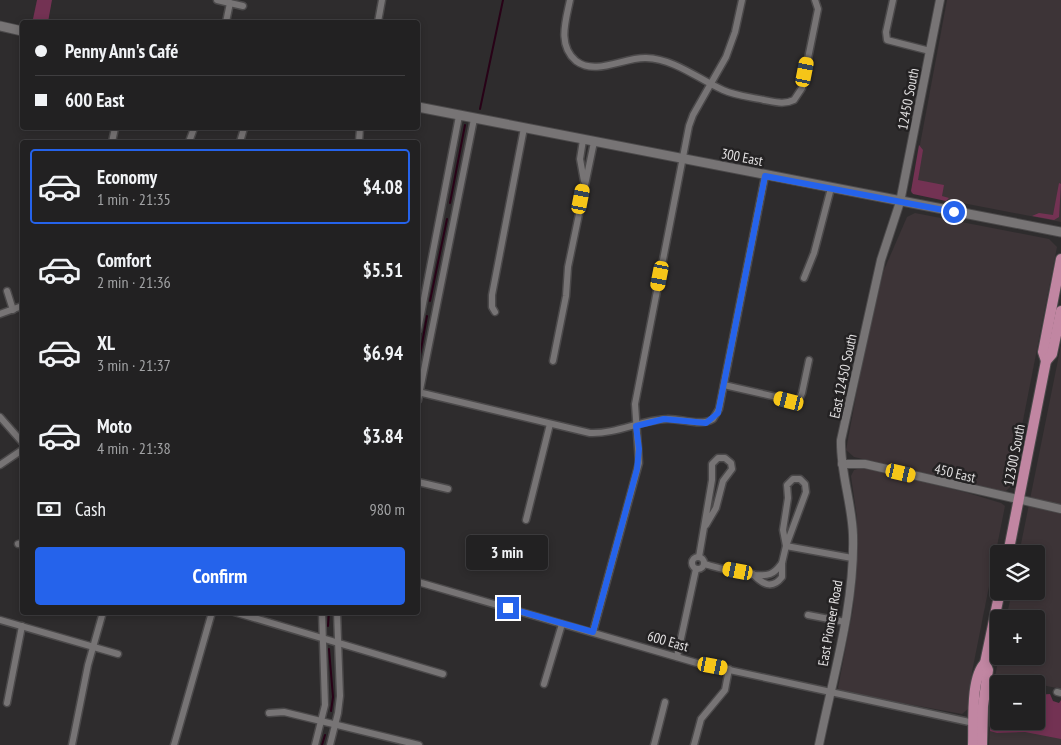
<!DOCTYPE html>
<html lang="en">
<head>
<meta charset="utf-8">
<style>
  body { margin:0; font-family:"PT Sans Narrow",sans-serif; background:#2a292a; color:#f1f3f6; height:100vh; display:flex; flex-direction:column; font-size:19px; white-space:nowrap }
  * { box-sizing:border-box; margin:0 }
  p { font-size:16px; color:#a2a3a5 }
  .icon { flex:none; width:28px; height:28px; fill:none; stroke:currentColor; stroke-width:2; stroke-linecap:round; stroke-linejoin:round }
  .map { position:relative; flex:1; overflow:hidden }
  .details { position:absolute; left:20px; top:140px; width:400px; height:475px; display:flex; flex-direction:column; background:#222122; border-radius:5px; box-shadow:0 2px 8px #0003,0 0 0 1px #3f3e40 }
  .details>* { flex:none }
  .top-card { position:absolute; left:20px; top:20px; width:400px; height:110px; border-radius:5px; box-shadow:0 2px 8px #0003,0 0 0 1px #3f3e40; display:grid; align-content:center; height:110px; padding:0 15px; background:#222122 }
  .controls { position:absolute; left:990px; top:545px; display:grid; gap:10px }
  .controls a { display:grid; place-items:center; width:55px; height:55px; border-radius:5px; background:#222122; box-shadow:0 2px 8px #0003,0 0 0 1px #3f3e40; font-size:25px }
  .end { position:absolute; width:22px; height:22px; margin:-11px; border:6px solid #2563eb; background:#fff; box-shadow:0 0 0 2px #fff }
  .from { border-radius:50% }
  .bubble { position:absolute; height:35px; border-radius:5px; background:#222122; box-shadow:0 2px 8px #0003,0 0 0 1px #3f3e40; font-size:16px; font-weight:700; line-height:35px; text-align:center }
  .car { position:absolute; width:15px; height:30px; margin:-15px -8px; border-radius:6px; box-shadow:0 0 4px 1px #0007; background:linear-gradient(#f5c518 24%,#345 0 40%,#f5c518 0 76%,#345 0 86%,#f5c518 0) }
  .top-card b { display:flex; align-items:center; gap:18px; height:48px; font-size:19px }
  .top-card b+b { border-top:1px solid #3f3e40 }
  .top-card i { width:12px; height:12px; background:#f1f3f6 }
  ul { padding:9px 0 0; list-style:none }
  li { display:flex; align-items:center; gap:15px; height:75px; margin:0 10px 8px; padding:0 5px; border:2px solid transparent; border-radius:5px }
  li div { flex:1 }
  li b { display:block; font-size:19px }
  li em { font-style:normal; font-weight:700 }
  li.active { border-color:#2563eb }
  li>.icon { width:45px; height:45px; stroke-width:1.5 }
  .pay { display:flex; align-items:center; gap:12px; height:55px; padding:0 15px; font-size:19px }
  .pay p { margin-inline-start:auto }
  .button { display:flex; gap:10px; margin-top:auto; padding:10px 15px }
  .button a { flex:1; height:58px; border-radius:5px; background:#2563eb; color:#fff; font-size:20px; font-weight:700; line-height:58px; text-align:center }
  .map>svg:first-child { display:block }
</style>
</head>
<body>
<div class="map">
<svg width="1061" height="745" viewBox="0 0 1061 745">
  <rect width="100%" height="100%" fill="#2e2c2d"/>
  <g fill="#3d3437">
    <path d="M947,0H1061V222L911,193Z"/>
    <path d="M915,213L1049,239L1057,247L1010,487L1005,492L854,457L846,450L866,342L884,270L907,217Z"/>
    <path d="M1061,345V689L1042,685L1036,710V684H999V721H1034L1061,737V745H989L991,700L999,655L1036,656V619H1006L1012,591H1036V554H1019Z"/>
    <path d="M864,467L968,493L1001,503L1005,506L972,672L968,709L962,714L842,692L838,688L853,609L857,569V518L851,476L854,470Z"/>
  </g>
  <g fill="#733253">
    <path d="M37,0H52L48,22L34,21L33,19Z"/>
    <path d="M919,145L923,150L918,180L944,185L942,196L949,198L946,201L913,194L911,191Z"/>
    <path d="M1059,183L1061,184L1059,217L1054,220L1032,216L1039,213L1053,215Z"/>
    <path d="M1050,694L1053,701L1059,703L1061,700V739L1025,732L997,733L990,731L991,710H996L995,715L999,729L1019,721L1021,724H1030L1031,721H1036V695Z"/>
  </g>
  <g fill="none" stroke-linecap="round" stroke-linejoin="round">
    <g stroke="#280217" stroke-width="2">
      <path d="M480,109L503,0"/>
      <path d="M450,203L465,125"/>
      <path d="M430,301L447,219"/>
      <path d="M418,366L427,316"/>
      <path d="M328,626L329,612"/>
      <path d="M329,649L333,697L331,711"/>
      <path d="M322,745L325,735"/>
    </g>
    <g stroke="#4b494a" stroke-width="9">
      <g id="minor">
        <path d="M217,0L243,6"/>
        <path d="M570,0C566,20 557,45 576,61C596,76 624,57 646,58C675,59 698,79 723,90C736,96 751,97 764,100C775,102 784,105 794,100L802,88L818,9L815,0"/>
        <path d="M893,0L886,32L887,40L930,51"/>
        <path d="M226,22L230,3"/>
        <path d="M378,22L382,0"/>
        <path d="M583,140L580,159L584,181"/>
        <path d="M112,142L115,128"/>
        <path d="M189,142L194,128"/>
        <path d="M240,142L244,128"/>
        <path d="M359,142L360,128"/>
        <path d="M804,278L814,253L831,188"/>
        <path d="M7,291L13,310"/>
        <path d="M495,312L492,307V295L524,128"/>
        <path d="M0,314L22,306"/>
        <path d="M418,330L459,116"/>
        <path d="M553,361L566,296L568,267L594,142"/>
        <path d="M724,385L798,402L802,393L809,360"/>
        <path d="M418,392L590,433C617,434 640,420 667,419C681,418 700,427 713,419L719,409L765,176"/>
        <path d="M418,400L474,119"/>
        <path d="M0,417L22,442"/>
        <path d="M0,465L22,450"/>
        <path d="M418,482L448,489"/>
        <path d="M526,520L550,424"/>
        <path d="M18,544L22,543"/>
        <path d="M786,546L852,558"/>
        <circle cx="698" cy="563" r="6"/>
        <path d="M699,557L712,480V464L718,458H725L731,463L732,469L723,481L716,508L706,525"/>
        <path d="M704,564C720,568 756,579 770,574C776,572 779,567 782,563"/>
        <path d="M753,574C762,584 772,590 782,577V563L786,546L806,492L805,484L800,479H793L787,485L788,498L783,530L786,546"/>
        <path d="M418,582L697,663L974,723"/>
        <path d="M234,612L443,674"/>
        <path d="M808,615L845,622"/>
        <path d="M0,620L118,654"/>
        <path d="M593,632L639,463L635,404L689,126L693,115L726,57L735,32L742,0"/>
        <path d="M677,657L696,569"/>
        <path d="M544,684L562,624"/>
        <path d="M1057,692L1061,693"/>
        <path d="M7,703L22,626"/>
        <path d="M269,713L284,712L419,745"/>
        <path d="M72,745L88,665L103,612"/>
        <path d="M174,745L212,612"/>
        <path d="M315,745L325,705L322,612"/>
        <path d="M330,745L338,713L340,696L337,612"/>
        <path d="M654,745L665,702"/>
        <path d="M694,745L701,719L725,690L729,669"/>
      </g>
    </g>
    <g stroke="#4b494a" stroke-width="10">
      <g id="tertiary">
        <path d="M842,464H865L1061,509"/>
        <path d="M819,745C833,676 855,605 853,535C852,503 840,472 841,440L881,260L900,202L940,0"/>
      </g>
    </g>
    <g stroke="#4b494a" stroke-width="11">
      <g id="secondary">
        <path d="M0,26L22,31"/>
        <path d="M418,107L1061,232"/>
      </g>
    </g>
    <g stroke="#4b494a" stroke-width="12">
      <g id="primary">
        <path d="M1046,361L1043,352L1061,259"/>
        <path d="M1008,554L1046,361L1052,354L1061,311"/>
        <path d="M973,745C974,724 970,678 985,663"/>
        <path d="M982,745L983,706L988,670L985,663L1000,591"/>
      </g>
    </g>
    <use href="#minor" stroke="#777475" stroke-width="6"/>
    <use href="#tertiary" stroke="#777475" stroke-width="8"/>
    <use href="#secondary" stroke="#777475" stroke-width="9"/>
    <use href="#primary" stroke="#c186a2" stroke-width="10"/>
  </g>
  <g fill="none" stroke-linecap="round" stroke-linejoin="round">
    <path stroke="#2563eb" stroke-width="6" d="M508,608L593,632L637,469L639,449L636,426L664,419L706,423L718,413L765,176L954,212"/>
  </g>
  <g text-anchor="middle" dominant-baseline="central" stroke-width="5" stroke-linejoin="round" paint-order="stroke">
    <g font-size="14" fill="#e2e0e1" stroke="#242223">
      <text transform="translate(908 99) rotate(-79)">12450 South</text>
      <text transform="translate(742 157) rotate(11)">300 East</text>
      <text transform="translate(843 376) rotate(-78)">East 12450 South</text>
      <text transform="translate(1014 455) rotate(-79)">12300 South</text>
      <text transform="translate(955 473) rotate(13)">450 East</text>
      <text transform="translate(830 623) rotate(-80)">East Pioneer Road</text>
      <text transform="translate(668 641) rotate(16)">600 East</text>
    </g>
  </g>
</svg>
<div class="controls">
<a><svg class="icon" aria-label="layers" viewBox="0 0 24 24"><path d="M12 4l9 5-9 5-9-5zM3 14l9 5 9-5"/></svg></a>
<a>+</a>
<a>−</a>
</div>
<i class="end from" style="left:954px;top:212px"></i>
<i class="end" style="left:508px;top:608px"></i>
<div class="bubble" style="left:466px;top:535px;width:82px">3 min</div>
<i class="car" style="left:805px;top:72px;rotate:11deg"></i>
<i class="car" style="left:581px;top:199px;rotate:11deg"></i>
<i class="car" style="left:660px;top:276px;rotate:191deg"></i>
<i class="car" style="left:789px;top:401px;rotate:284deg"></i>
<i class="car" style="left:901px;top:473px;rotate:103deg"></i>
<i class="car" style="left:738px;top:571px;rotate:281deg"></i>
<i class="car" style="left:713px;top:666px;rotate:101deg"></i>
<div class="top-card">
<b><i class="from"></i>Penny Ann's Café</b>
<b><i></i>600 East</b>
</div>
<section class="details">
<ul>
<li class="active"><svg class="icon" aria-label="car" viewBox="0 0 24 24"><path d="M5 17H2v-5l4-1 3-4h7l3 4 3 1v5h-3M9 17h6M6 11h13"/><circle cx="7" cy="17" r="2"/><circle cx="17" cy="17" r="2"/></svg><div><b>Economy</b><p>1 min · 21:35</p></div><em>$4.08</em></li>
<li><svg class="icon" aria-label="car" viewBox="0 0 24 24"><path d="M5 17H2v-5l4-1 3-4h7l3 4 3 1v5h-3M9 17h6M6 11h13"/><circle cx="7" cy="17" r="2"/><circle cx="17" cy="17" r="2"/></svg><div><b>Comfort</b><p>2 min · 21:36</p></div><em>$5.51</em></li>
<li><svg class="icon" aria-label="car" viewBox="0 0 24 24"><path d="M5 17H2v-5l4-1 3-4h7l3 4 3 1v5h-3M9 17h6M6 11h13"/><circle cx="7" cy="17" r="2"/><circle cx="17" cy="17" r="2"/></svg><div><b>XL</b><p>3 min · 21:37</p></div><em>$6.94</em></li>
<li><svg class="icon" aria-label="car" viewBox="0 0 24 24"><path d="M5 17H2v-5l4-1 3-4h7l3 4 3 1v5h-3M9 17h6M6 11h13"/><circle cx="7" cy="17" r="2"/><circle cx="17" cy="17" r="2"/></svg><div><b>Moto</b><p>4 min · 21:38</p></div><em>$3.84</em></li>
</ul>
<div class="pay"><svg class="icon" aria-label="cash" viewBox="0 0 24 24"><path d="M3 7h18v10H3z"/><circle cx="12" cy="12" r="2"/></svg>Cash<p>980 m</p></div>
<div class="button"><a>Confirm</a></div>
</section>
</div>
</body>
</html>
